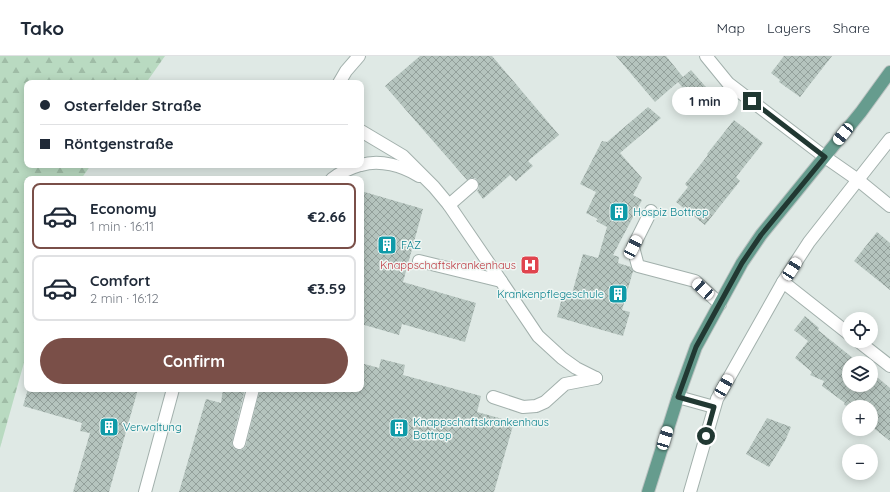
<!DOCTYPE html>
<html lang="en">
<head>
<meta charset="utf-8">
<style>
  body { margin:0; font-family:Quicksand,sans-serif; background:#f2f2f3; color:#1f2937; height:100vh; display:flex; flex-direction:column; font-size:15px; white-space:nowrap }
  * { box-sizing:border-box; margin:0 }
  p { font-size:13px; color:#747a83 }
  .icon { flex:none; width:22px; height:22px; fill:none; stroke:currentColor; stroke-width:2; stroke-linecap:round; stroke-linejoin:round }
  .map { position:relative; flex:1; overflow:hidden }
  .panel { position:absolute; left:24px; top:120px; width:340px; height:216px; display:flex; flex-direction:column; background:#fff; border-radius:8px; box-shadow:0 2px 10px #0003 }
  .panel>* { flex:none }
  .guide { position:absolute; left:24px; top:24px; width:340px; height:88px; border-radius:8px; box-shadow:0 2px 10px #0003; display:grid; align-content:center; height:88px; padding:0 16px; background:#fff }
  .tools { position:absolute; left:842px; top:256px; display:grid; gap:8px }
  .tools a { display:grid; place-items:center; width:36px; height:36px; border-radius:50%; background:#fff; box-shadow:0 2px 10px #0003; font-size:20px }
  .end { position:absolute; width:18px; height:18px; margin:-9px; border:5px solid #213832; background:#fff; box-shadow:0 0 0 2px #fff }
  .from { border-radius:50% }
  .bubble { position:absolute; height:28px; border-radius:14px; background:#fff; box-shadow:0 2px 10px #0003; font-size:13px; font-weight:700; line-height:28px; text-align:center }
  .car { position:absolute; width:12px; height:24px; margin:-12px -6px; border-radius:5px; box-shadow:0 0 3px 1px #0007; background:linear-gradient(#fff 24%,#345 0 40%,#fff 0 76%,#345 0 86%,#fff 0) }
  .guide b { display:flex; align-items:center; gap:14px; height:38px; font-size:15px }
  .guide b+b { border-top:1px solid #e0e1e3 }
  .guide i { width:10px; height:10px; background:#1f2937 }
  ul { padding:7px 0 0; list-style:none }
  li { display:flex; align-items:center; gap:12px; height:66px; margin:0 8px 6px; padding:0 8px; border:2px solid #e0e1e3; border-radius:8px }
  li div { flex:1 }
  li b { display:block; font-size:15px }
  li em { font-style:normal; font-weight:700 }
  li.current { border-color:#7a4f48 }
  li>.icon { width:36px; height:36px; stroke-width:1.5 }
  .cta { display:flex; gap:8px; margin-top:auto; padding:8px 16px }
  .cta a { flex:1; height:46px; border-radius:24px; background:#7a4f48; color:#fff; font-size:16px; font-weight:700; line-height:46px; text-align:center }
  header { display:flex; align-items:center; gap:24px; box-sizing:border-box; height:56px; padding:0 20px; background:#fff; border-bottom:1px solid #e0e1e3 }
  header strong { font-size:19px }
  nav { display:flex; gap:22px; margin-inline-start:auto; font-size:14px }
  .map>svg:first-child { display:block }
</style>
</head>
<body>
<header>
<strong>Tako</strong>
<nav><a>Map</a><a>Layers</a><a>Share</a></nav>
</header>
<div class="map">
<svg width="890" height="436" viewBox="0 0 890 436">
  <defs>
    <pattern id="forest-firs" width="22" height="20" patternUnits="userSpaceOnUse"><rect width="22" height="20" fill="#b9dac1"/><path d="M5 1l3.5 6h-7zM16 11l3.5 6h-7z" fill="#9fbca6"/></pattern>
    <pattern id="building-cross-hatch" width="8" height="8" patternUnits="userSpaceOnUse"><rect width="8" height="8" fill="#b5c4be"/><path d="M0 0l8 8M0 8l8-8" fill="none" stroke="#93a09b"/></pattern>
  </defs>
  <rect width="100%" height="100%" fill="#dfe9e5"/>
  <path fill="url(#forest-firs)" d="M0,0H165L146,27H27V109H91L81,123H27V296L0,392Z"/>
  <g fill="url(#building-cross-hatch)">
    <path d="M420,0H492L559,79L528,105L533,110L516,125L510,119L483,143L477,135L479,132V128L477,124L475,122H471L467,124L385,30Z"/>
    <path d="M616,0H666L683,21L691,14L718,45L704,57L678,26L655,46Z"/>
    <path d="M784,0H832L800,41L779,26L780,24L771,17Z"/>
    <path d="M648,51L661,62L620,97L642,122L633,139L642,144L613,199L619,201L618,207L631,211L633,215L622,254L630,256L623,280L557,261L563,238L571,241L583,198L598,202L607,171L596,165L598,163L586,157L596,136L580,128L602,85L607,86Z"/>
    <path d="M734,64L763,87L736,121L740,125L705,169L676,146L688,131L685,128L708,99L707,98Z"/>
    <path d="M361,135L423,153L403,226L476,247L465,286L402,268L399,279L361,268Z"/>
    <path d="M877,176L890,187V234L854,205Z"/>
    <path d="M805,260L819,272L818,274L859,307H849V329H871V316L890,332V385L871,370V351H849V352L844,348L845,347L822,330L824,325L810,319L812,316L795,302L808,285L794,274Z"/>
    <path d="M381,303L405,309L403,319L481,340L477,356L514,366L494,436H179L206,343L221,347L223,333H245L232,386V389L234,392L237,394H241L244,392L246,389L260,333H361V307L379,312Z"/>
    <path d="M28,333H138L109,436H73L90,377L80,375L82,367L23,350Z"/>
    <path d="M767,362L791,371L785,385L769,411L746,398Z"/>
  </g>
  <g fill="none" stroke-linecap="round" stroke-linejoin="round">
    <g stroke="#a2b0ac" stroke-width="14">
      <g id="minor">
        <path d="M706,0L728,27L825,101L858,124L890,150"/>
        <path d="M339,27L346,15L359,0"/>
        <path d="M361,75L403,100L434,131L449,149L501,225"/>
        <path d="M361,109C380,103 403,110 419,120"/>
        <path d="M332,123C341,116 350,112 360,109"/>
        <path d="M449,149L472,129"/>
        <path d="M651,155L633,191L638,210L695,225L720,248"/>
        <path d="M419,205L501,225L538,280L562,302L576,312L596,322"/>
        <path d="M783,226L849,278"/>
        <path d="M858,285L890,310"/>
        <path d="M493,341L523,351L536,350L545,346L565,328L596,322"/>
        <path d="M678,341L714,351"/>
        <path d="M239,387L253,333"/>
        <path d="M145,436L173,333"/>
        <path d="M690,436L717,343L783,226L809,186L890,83"/>
      </g>
    </g>
    <g stroke="#bcc3c2" stroke-width="14">
      <path id="major" d="M648,436L678,341L696,291L742,207L761,179L861,56L890,16"/>
    </g>
    <use href="#minor" stroke="#fff" stroke-width="12"/>
    <use href="#major" stroke="#669c8e" stroke-width="12"/>
  </g>
  <g fill="none" stroke-linecap="round" stroke-linejoin="round">
    <path stroke="#213832" stroke-width="5" d="M706,380L714,351L678,341L696,291L742,207L761,179L825,101L752,45"/>
  </g>
  <defs>
    <g id="building-square" transform="scale(1)"><rect x="-9" y="-9" width="18" height="18" rx="4" fill="#0f9aa8" stroke="#eff6f3"/><path d="M-4-6H4V6H1V3H-1V6H-4ZM-2.5-4.3h1.7v1.8h-1.7ZM.8-4.3h1.7v1.8H.8ZM-2.5-1h1.7V.8h-1.7ZM.8-1h1.7V.8H.8Z" fill="#fff"/></g>
    <g id="hospital-square" transform="scale(1)"><rect x="-9" y="-9" width="18" height="18" rx="4" fill="#e0444e" stroke="#eff6f3"/><path d="M-5-5h3v3.5h4V-5h3V5h-3V1.5h-4V5h-3Z" fill="#fff"/></g>
  </defs>
  <g fill-rule="evenodd">
    <use href="#building-square" x="619" y="156"/>
    <use href="#building-square" x="387" y="189"/>
    <use href="#hospital-square" x="530" y="209"/>
    <use href="#building-square" x="618" y="238"/>
    <use href="#building-square" x="109" y="371"/>
    <use href="#building-square" x="399" y="372"/>
  </g>
  <g text-anchor="middle" dominant-baseline="central" stroke-width="3" stroke-linejoin="round" paint-order="stroke">
    <g font-size="11" fill="#0d838f" stroke="#eff6f3" text-anchor="start">
      <text x="633" y="156">Hospiz Bottrop</text>
      <text x="401" y="189">FAZ</text>
      <text x="604" y="238" text-anchor="end">Krankenpflegeschule</text>
      <text x="413" y="366">Knappschaftskrankenhaus<tspan x="413" dy="13">Bottrop</tspan></text>
      <text x="123" y="371">Verwaltung</text>
    </g>
    <g font-size="11" fill="#be3a42" stroke="#eff6f3" text-anchor="end">
      <text x="516" y="209">Knappschaftskrankenhaus</text>
    </g>
  </g>
</svg>
<div class="tools">
<a><svg class="icon" aria-label="locate" viewBox="0 0 24 24"><circle cx="12" cy="12" r="6"/><path d="M12 2v4M12 18v4M2 12h4M18 12h4"/></svg></a>
<a><svg class="icon" aria-label="layers" viewBox="0 0 24 24"><path d="M12 4l9 5-9 5-9-5zM3 14l9 5 9-5"/></svg></a>
<a>+</a>
<a>−</a>
</div>
<i class="end from" style="left:706px;top:380px"></i>
<i class="end" style="left:752px;top:45px"></i>
<div class="bubble" style="left:672px;top:31px;width:66px">1 min</div>
<i class="car" style="left:843px;top:78px;rotate:219deg"></i>
<i class="car" style="left:633px;top:191px;rotate:27deg"></i>
<i class="car" style="left:792px;top:213px;rotate:33deg"></i>
<i class="car" style="left:703px;top:233px;rotate:313deg"></i>
<i class="car" style="left:724px;top:330px;rotate:30deg"></i>
<i class="car" style="left:665px;top:382px;rotate:17deg"></i>
<div class="guide">
<b><i class="from"></i>Osterfelder Straße</b>
<b><i></i>Röntgenstraße</b>
</div>
<section class="panel">
<ul>
<li class="current"><svg class="icon" aria-label="car" viewBox="0 0 24 24"><path d="M5 17H2v-5l4-1 3-4h7l3 4 3 1v5h-3M9 17h6M6 11h13"/><circle cx="7" cy="17" r="2"/><circle cx="17" cy="17" r="2"/></svg><div><b>Economy</b><p>1 min · 16:11</p></div><em>€2.66</em></li>
<li><svg class="icon" aria-label="car" viewBox="0 0 24 24"><path d="M5 17H2v-5l4-1 3-4h7l3 4 3 1v5h-3M9 17h6M6 11h13"/><circle cx="7" cy="17" r="2"/><circle cx="17" cy="17" r="2"/></svg><div><b>Comfort</b><p>2 min · 16:12</p></div><em>€3.59</em></li>
</ul>
<div class="cta"><a>Confirm</a></div>
</section>
</div>
</body>
</html>
